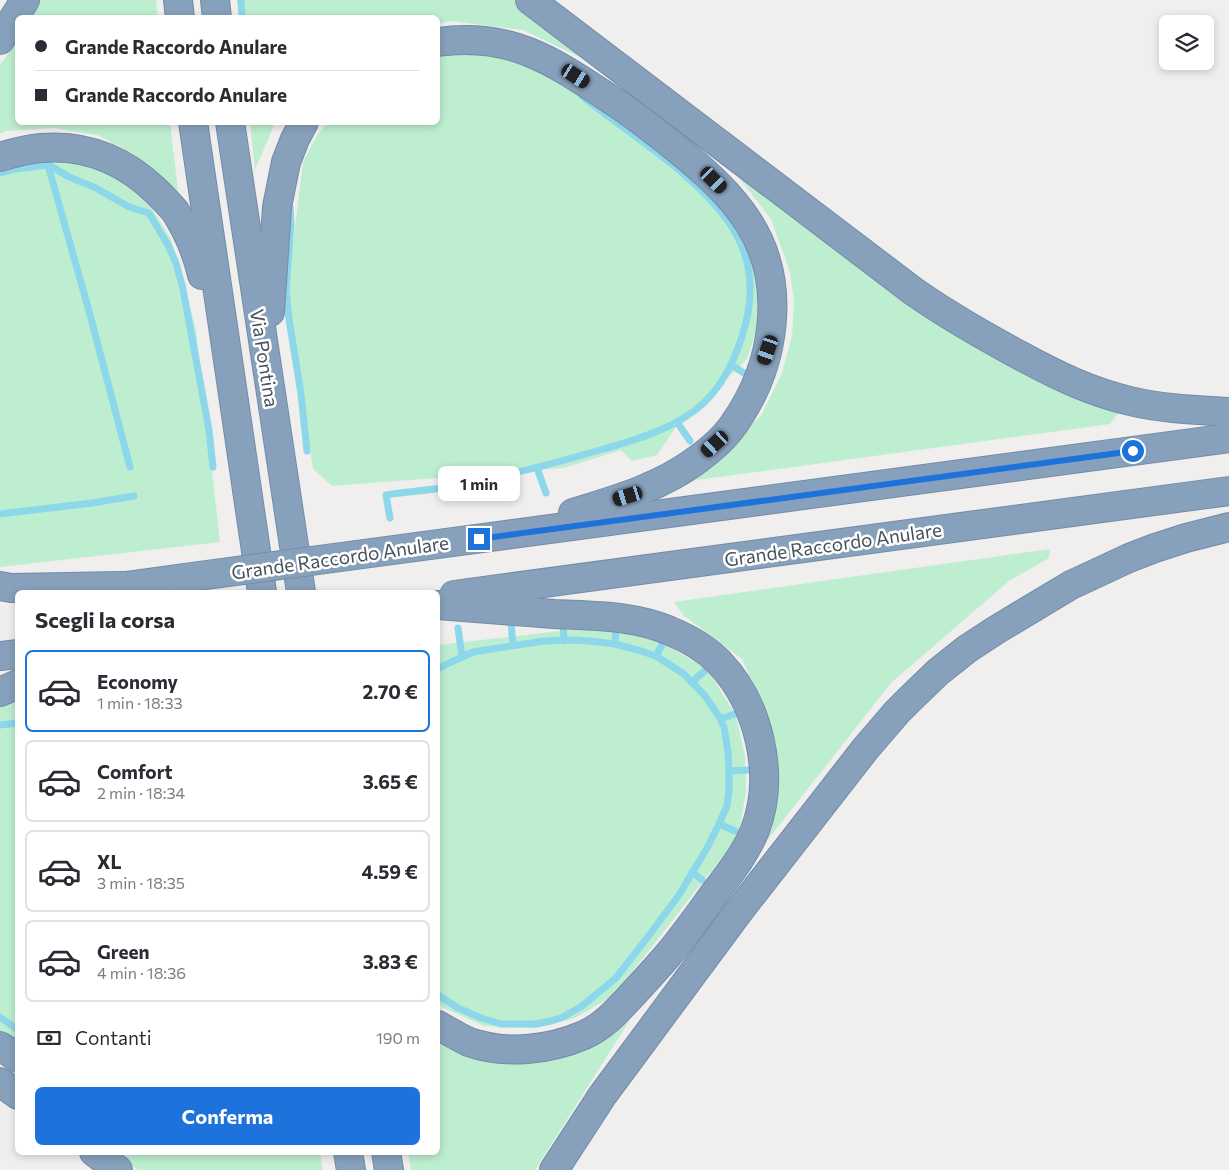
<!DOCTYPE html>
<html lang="it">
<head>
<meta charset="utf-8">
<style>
  body { margin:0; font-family:Commissioner,sans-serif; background:#f2f2f3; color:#2b2b33; height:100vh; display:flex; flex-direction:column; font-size:19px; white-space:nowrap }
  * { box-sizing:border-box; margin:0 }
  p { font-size:16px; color:#7c7c81 }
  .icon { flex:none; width:28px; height:28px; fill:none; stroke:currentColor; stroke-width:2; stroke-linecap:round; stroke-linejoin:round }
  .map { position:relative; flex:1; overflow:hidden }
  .sheet { position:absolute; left:15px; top:590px; width:425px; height:565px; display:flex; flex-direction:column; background:#fff; border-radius:8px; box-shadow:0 2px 8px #0003 }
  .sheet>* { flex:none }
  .top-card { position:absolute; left:15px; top:15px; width:425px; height:110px; border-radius:8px; box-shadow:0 2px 8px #0003; display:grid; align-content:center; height:110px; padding:0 20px; background:#fff }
  .controls { position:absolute; left:1159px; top:15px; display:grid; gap:10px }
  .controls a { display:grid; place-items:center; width:55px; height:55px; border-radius:8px; background:#fff; box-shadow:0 2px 8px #0003; font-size:25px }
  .end { position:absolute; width:22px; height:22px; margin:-11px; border:6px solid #1d72dc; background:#fff; box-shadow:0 0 0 2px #fff }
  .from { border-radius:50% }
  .bubble { position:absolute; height:35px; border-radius:8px; background:#fff; box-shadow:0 2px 8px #0003; font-size:16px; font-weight:700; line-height:35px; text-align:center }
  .car { position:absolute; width:15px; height:30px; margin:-15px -8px; border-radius:6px; box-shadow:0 0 4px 1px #0007; background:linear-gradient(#222 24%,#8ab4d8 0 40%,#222 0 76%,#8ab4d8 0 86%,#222 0) }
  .top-card b { display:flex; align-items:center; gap:18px; height:48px; font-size:19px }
  .top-card b+b { border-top:1px solid #e1e1e2 }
  .top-card i { width:12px; height:12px; background:#2b2b33 }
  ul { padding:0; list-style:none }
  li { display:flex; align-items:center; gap:15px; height:82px; margin:0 10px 8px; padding:0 10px; border:2px solid #e1e1e2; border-radius:8px }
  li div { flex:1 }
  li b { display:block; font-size:19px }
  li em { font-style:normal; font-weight:700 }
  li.active { border-color:#1d72dc }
  li>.icon { width:45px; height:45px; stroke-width:1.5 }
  h2 { padding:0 20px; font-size:22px; line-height:60px }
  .pay { display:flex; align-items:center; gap:12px; height:55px; padding:0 20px; font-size:19px }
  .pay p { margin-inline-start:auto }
  .action { display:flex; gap:10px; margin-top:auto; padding:10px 20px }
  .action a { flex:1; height:58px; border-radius:8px; background:#1d72dc; color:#fff; font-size:20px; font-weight:700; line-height:58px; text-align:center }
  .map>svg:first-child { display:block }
</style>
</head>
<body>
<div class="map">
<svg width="1229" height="1170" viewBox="0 0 1229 1170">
  <rect width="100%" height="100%" fill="#f1eeee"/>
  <g fill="#bdeed0">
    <path d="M37,0H156L158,17L28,18Z"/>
    <path d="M237,0H518L586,51L588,61L523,30L451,21L438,24V18L239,17Z"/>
    <path d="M17,38L18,122L170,123L180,207L132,153L97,135L54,128L5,131L0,134V65L12,48Z"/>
    <path d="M484,53L569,79L718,194L746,226L763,310L747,359L685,419L675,424L676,427L657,455L632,461L621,450L564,468L332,486L313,469L287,293L303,162L316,137L327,123L438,122V57Z"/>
    <path d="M250,123H275L255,170Z"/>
    <path d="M70,156L126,180L149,204L171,239L196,330L220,542L0,567V165Z"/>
    <path d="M729,165L1120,411L1110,424L682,482L761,416L782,373L792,336L794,302L790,272L771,219Z"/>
    <path d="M1050,549L1049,558L1009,581L891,683L755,856L773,787L768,717L742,659L683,615L674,602Z"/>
    <path d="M603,626L651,636L708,670L736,716L745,756L746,792L738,837L613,996L575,1018L537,1028L484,1026L442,1007L438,1003V645Z"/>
    <path d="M17,700V1046L0,1033V706Z"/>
    <path d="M630,1020L535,1170H411L408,1153L438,1152V1035L561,1052Z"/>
    <path d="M116,1153H320L323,1170H138Z"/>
  </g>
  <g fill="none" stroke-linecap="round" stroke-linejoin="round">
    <g stroke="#8cd7ea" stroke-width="7">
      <path d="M241,0L242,18"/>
      <path d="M48,165L89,311L130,467"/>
      <path d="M49,165L69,177L94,187L129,207L149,213L169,247L176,263L183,289L209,430L213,467"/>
      <path d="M0,173L15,169L47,165"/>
      <path d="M290,207L291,224L286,290L289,319L301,394L307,451"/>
      <path d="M731,365L744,373"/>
      <path d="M677,422L690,441"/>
      <path d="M537,468L546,493"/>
      <path d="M0,514L92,503L134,496"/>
      <path d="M390,518L386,495C413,491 441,489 468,484C481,482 493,478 505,475C537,468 569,459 600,450C632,441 667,431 694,411C722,391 738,355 746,322C755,285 750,252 728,221C691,170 631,136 582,96"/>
      <path d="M563,620L564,641"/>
      <path d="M511,622L513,645"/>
      <path d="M458,628L462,657"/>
      <path d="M615,644L616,622"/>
      <path d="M656,656L666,637"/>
      <path d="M438,669L447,664L473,652L544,641L577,640L598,642L615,644L641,651L656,656L684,674L705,696L720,718L724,727L728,752L729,771V790L727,806L719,824L707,848L679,895L650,934L616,978L582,1006L563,1017L551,1021L535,1024H501L481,1018L458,1008L438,995"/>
      <path d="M692,682L708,668"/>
      <path d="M721,719L737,713"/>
      <path d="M0,725L18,723"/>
      <path d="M729,771L749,770"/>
      <path d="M719,824L735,831"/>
      <path d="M692,872L702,880"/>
      <path d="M0,1017L18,1030"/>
      <path d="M15,1040L18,1037"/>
    </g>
    <g stroke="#728ca8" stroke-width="30">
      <g id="highway">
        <path d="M178,0L180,18"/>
        <path d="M215,0L217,18"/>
        <path d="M530,0L913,291C947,315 984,336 1021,356C1056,375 1091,392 1130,401C1163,409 1196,410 1229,412"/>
        <path d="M0,40L25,0"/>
        <path d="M438,42C513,31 557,64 616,103C637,117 656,132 676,148C703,170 730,193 749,223C788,285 775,366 734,424C724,439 708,452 694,462C658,488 615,500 573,513"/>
        <path d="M193,122L262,592"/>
        <path d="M230,122L301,592"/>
        <path d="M0,157C13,153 27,149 41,148C87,144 124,160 156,191C163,198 169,204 175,211C187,230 197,253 202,275"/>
        <path d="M270,312L277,207L286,162L295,139L304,122"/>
        <path d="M356,555L1229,438"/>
        <path d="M0,586L11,588L122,586"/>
        <path d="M104,589L184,578"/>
        <path d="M454,595L1229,491"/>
        <path d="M438,605C476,608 515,611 554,614C593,616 634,615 670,631C687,638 705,648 719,662C759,704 776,775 755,830C746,853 729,874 714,894C699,915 684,936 668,955C656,969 644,982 632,995C617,1011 604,1026 584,1035C549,1050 506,1055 469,1042C458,1037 448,1031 438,1025"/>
        <path d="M0,656L18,654"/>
        <path d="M0,692L18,684"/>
        <path d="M0,1046L18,1058"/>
        <path d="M0,1082L18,1095"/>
        <path d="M94,1152L118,1170"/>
        <path d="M348,1152L351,1170"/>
        <path d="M386,1152L389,1170"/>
        <path d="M554,1170L602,1096L739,911L866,748L897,712L910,699L938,672L967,649L996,630L1071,585L1129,558L1155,548L1186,538L1229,527"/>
      </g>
    </g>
    <use href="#highway" stroke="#87a1bc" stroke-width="28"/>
    <g stroke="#728ca8" stroke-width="30" stroke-linecap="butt">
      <path id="highway-bridge" d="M184,578L356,555"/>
    </g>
    <use href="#highway-bridge" stroke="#87a1bc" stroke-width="28"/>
  </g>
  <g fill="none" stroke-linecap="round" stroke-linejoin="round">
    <path stroke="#1d72dc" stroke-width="6" d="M479,539L1133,451"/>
  </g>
  <g text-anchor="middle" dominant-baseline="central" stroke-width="5" stroke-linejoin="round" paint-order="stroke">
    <g font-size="19" fill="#47525b" stroke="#fff">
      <text transform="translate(265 358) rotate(81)">Via Pontina</text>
      <text transform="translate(833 544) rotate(-8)">Grande Raccordo Anulare</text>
      <text transform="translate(340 557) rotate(-8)">Grande Raccordo Anulare</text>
    </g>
  </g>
</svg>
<div class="controls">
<a><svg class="icon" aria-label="layers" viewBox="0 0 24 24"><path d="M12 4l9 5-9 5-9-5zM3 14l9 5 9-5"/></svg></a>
</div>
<i class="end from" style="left:1133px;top:451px"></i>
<i class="end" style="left:479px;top:539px"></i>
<div class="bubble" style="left:438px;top:466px;width:82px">1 min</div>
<i class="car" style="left:576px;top:76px;rotate:123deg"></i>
<i class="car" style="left:714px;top:180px;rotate:135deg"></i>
<i class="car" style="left:768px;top:350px;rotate:199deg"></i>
<i class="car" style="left:715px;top:444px;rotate:228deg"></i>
<i class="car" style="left:628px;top:496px;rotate:253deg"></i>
<div class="top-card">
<b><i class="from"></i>Grande Raccordo Anulare</b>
<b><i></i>Grande Raccordo Anulare</b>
</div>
<section class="sheet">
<h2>Scegli la corsa</h2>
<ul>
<li class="active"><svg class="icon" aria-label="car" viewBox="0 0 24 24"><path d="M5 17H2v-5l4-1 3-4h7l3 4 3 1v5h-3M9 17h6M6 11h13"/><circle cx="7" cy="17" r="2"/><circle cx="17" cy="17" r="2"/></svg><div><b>Economy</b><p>1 min · 18:33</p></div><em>2.70 €</em></li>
<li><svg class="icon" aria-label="car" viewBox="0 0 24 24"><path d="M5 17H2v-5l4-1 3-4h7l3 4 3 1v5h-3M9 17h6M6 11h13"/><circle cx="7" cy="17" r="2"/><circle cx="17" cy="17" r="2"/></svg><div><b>Comfort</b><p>2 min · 18:34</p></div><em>3.65 €</em></li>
<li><svg class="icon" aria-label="car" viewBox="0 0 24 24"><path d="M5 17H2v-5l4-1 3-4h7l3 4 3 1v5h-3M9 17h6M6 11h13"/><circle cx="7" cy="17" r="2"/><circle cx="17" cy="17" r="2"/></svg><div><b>XL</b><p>3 min · 18:35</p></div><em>4.59 €</em></li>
<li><svg class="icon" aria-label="car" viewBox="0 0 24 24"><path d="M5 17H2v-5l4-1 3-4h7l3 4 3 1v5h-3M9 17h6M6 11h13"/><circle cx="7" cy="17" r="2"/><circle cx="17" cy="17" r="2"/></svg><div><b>Green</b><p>4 min · 18:36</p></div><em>3.83 €</em></li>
</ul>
<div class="pay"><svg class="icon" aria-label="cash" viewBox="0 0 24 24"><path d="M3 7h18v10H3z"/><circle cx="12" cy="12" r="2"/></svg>Contanti<p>190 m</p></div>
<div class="action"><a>Conferma</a></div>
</section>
</div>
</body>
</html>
